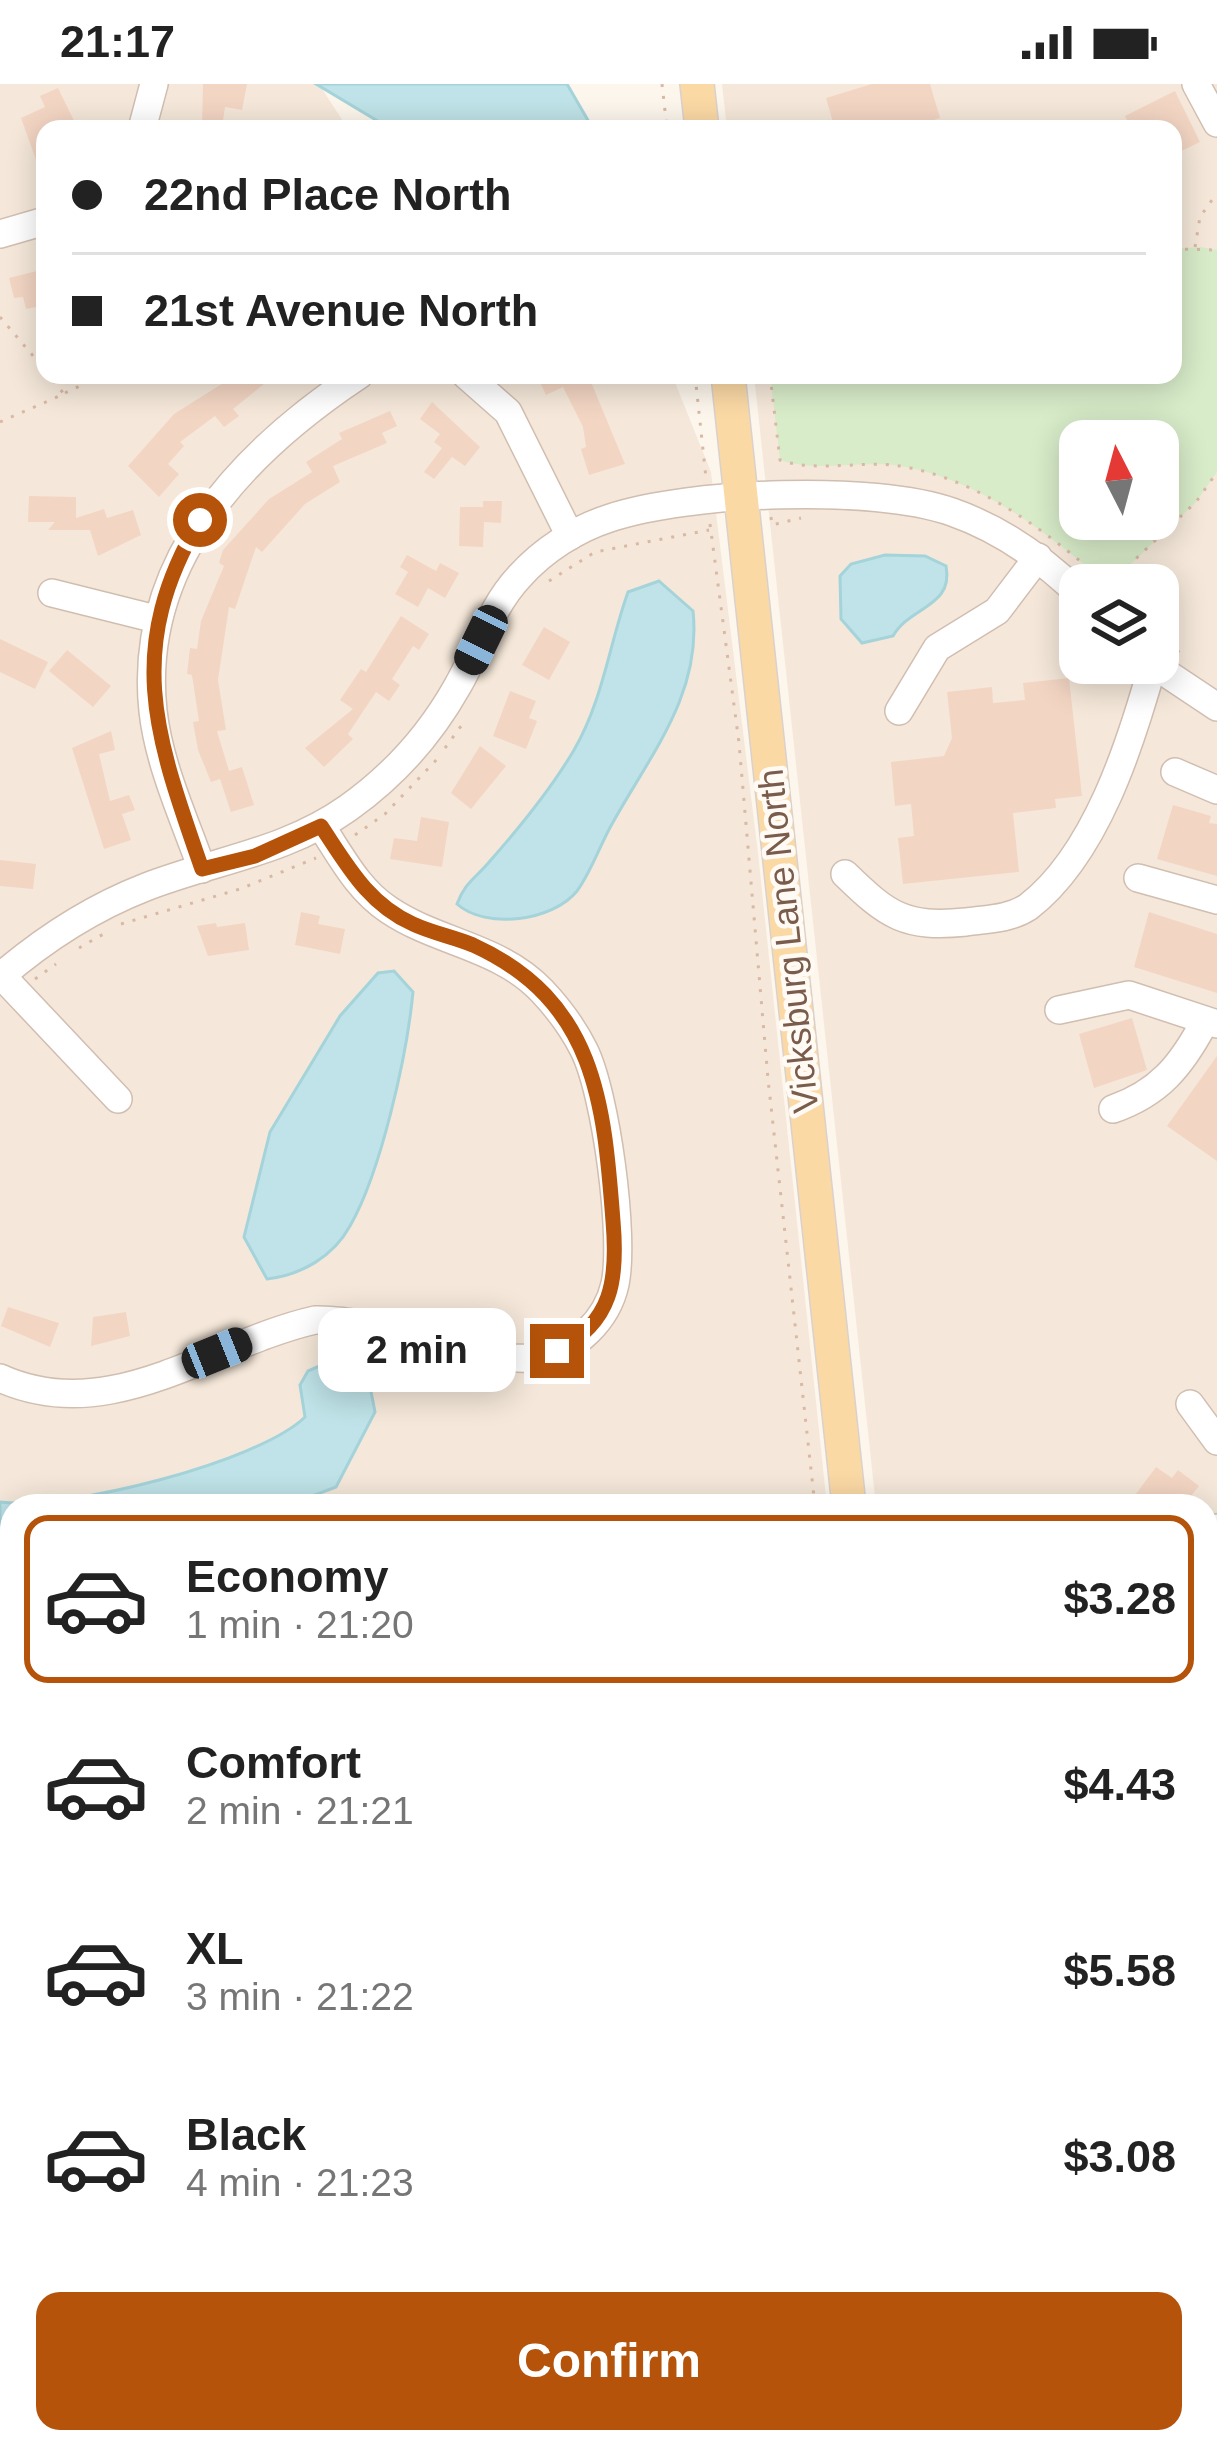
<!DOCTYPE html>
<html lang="en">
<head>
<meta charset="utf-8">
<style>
  body { margin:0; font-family:Arial,sans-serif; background:#f6f6f6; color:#222; height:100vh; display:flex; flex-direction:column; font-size:45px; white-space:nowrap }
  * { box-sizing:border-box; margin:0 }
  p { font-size:39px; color:#767676 }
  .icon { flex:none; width:66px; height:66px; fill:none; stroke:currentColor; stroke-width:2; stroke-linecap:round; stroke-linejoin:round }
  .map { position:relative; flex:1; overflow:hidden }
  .panel { position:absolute; left:0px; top:1410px; width:1218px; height:960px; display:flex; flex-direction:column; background:#fff; border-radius:36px 36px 0 0; box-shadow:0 6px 30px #0003 }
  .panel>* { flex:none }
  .top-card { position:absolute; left:36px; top:36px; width:1146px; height:264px; border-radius:24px; box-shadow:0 6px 30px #0003; display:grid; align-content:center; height:264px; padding:0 36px; background:#fff }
  .needle { width:78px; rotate:354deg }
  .tools { position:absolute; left:1059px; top:336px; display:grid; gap:24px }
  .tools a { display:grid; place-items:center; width:120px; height:120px; border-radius:24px; background:#fff; box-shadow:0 6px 30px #0003; font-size:60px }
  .end { position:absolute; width:54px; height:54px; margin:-27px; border:15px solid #b45309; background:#fff; box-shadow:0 0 0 6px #fff }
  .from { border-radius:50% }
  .bubble { position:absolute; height:84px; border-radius:24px; background:#fff; box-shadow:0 6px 30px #0003; font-size:39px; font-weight:800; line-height:84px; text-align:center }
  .car { position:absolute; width:36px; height:72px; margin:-36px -18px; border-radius:15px; box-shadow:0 0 9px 3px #0007; background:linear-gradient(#222 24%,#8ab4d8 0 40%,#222 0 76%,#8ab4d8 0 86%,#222 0) }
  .top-card b { display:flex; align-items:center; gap:42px; height:114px; font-size:45px }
  .top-card b+b { border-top:3px solid #e0e0e0 }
  .top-card i { width:30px; height:30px; background:#222 }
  ul { padding:21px 0 0; list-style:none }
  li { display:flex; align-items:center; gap:36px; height:168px; margin:0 24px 18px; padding:0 12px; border:6px solid transparent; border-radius:24px }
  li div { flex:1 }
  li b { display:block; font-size:45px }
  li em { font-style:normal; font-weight:800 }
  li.current { border-color:#b45309 }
  li>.icon { width:108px; height:108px; stroke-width:1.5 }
  .action { display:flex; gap:24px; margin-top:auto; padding:24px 36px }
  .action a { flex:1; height:138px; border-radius:24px; background:#b45309; color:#fff; font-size:48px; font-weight:800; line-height:138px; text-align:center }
  .status { display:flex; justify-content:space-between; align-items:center; height:84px; padding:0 60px; background:#fff; direction:ltr }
  .status svg { height:33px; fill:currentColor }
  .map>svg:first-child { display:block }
</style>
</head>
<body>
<div class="status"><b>21:17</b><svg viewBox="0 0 49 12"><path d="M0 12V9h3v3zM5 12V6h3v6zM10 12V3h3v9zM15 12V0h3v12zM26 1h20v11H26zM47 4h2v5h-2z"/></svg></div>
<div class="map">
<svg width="1217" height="2370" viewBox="0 0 1217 2370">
  <rect width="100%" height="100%" fill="#fdf6ec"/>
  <g fill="#f5e8da" fill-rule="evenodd">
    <path d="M0,0H319L348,45H45V291H672L711,388L758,769L827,1422H12V2358H992L994,2370H0Z"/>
    <path d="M722,0H1217V2370H1065L1063,2358H1206V1422H876L754,291H1173V45H727ZM1080,357H1158V435H1080ZM1080,501H1158V579H1080Z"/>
  </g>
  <path fill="#d8ecc9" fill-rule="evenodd" d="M1200,163L1217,166V388L1196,418L1109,501C1046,449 983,396 900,382C862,376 816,389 780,376L770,291H1173V165ZM1080,357H1158V435H1080Z"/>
  <g fill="#bfe3e8" stroke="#a5d3da" stroke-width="3">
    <path d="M316,0H567L593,45H391Z"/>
    <path d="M885,471L925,472L946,482C954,523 910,522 893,552L862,559L841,535L840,492L851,480Z"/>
    <path d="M659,497L693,527C702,610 650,671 612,740C600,761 591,788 577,807C553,837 486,846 457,820C465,798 476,794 490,777C520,743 551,705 574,666C603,616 609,561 628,508Z"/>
    <path d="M394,887L413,908C407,971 381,1088 350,1142C333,1173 301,1191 267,1195L244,1153L270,1048L340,932L378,889Z"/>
    <path d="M347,1270L366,1282L375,1328L336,1403L286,1422H12V1459L0,1460V1418C66,1427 259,1378 305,1333L300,1301L308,1287Z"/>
    <path d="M0,1995L12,1996V2320L0,2327Z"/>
  </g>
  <g fill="#f3d5c3">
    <path d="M203,0H247L242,26L225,23L222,44L202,41Z"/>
    <path d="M872,0H930L940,34L905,45L903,39L835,45L826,14Z"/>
    <path d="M58,4L78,45H45V101L21,34L45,23L40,12Z"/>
    <path d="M1175,7L1200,58L1173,71V45H1131L1125,32Z"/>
    <path d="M37,187L40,197L45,196V221L26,225L23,213L14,214L9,194Z"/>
    <path d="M236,291H275L233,325L239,332L224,343L215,332L180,358L184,362L168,380L179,390L159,413L128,382L174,330Z"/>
    <path d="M548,291H588L625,380L589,391L581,365L586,363L583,343L563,303L546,311L539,296Z"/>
    <path d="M432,318L480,363L465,382L452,373L434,395L424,388L442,364L434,358L440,350L420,335Z"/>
    <path d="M390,327L397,342L382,349L387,359L333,382L340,398L305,420L262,468L256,463L235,525L229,523L218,596L226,646L217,647L229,687L242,683L254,721L231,728L220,695L211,698L198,666L193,638L199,637L192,591L187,590L190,564L197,565L201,537L224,482L219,479L223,466L269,415L312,388L306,378L342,355L339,349Z"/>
    <path d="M29,412L76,413V434L104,425L107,434L133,426L141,451L98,472L90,446H48L55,438H28Z"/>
    <path d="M483,417H502L501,439L484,438L483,463L459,462L460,423H483Z"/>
    <path d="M407,471L436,487L440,479L459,489L445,514L428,504L418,523L395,510L408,488L400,483Z"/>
    <path d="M401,532L429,550L419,566L413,562L392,595L400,601L389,617L376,608L348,650L353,655L324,683L305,664L353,625L340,616L361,585L366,588Z"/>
    <path d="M544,543L570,558L549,596L522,581Z"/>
    <path d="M0,555L48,578L35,605L0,588Z"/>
    <path d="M67,566L111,602L93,623L49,587Z"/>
    <path d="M1069,594L1082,712L1055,715L1056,724L1013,729L1019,788L903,800L898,754L914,752L911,720L895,722L891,678L944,672L952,654L947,608L992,603L993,619L1025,616L1023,599Z"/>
    <path d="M510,607L536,617L529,634L537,637L526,665L493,652Z"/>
    <path d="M111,647L115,666L99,670L110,717L129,711L135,726L122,730L131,756L104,765L72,664Z"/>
    <path d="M480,662L506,682L471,725L451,709Z"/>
    <path d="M1173,721L1211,732L1209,739L1217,740V792L1157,775Z"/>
    <path d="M421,733L449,738L442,783L390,775L394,754L417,757Z"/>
    <path d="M0,776L36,780L33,805L0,802Z"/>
    <path d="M301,828L320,832L318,840L345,845L340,870L295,861Z"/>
    <path d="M1149,828L1217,850V909L1134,883Z"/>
    <path d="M216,839L217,843L245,839L249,866L208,872L197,842Z"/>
    <path d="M1132,934L1147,986L1094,1004L1079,950Z"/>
    <path d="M1217,972V1077L1167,1042Z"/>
    <path d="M8,1223L59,1239L50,1263L1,1242Z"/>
    <path d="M126,1228L130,1252L91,1262L93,1233Z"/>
    <path d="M1156,1383L1172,1394L1178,1386L1199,1402L1183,1422L1170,1416L1166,1422H1127Z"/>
  </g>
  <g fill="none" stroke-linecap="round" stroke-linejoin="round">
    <g stroke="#d1beb0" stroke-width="30">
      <g id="minor">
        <path d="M1196,0L1217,39"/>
        <path d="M142,45L154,0"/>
        <path d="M0,150L45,137"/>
        <path d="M466,291L508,328L570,452"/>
        <path d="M52,509L156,535"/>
        <path d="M1151,579L1217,623"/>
        <path d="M899,627L937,564L997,527L1038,473"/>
        <path d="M1175,688L1217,706"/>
        <path d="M202,785C184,734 159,681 153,627C137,477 243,368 359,291"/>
        <path d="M845,790C888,832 905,844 966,838C987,835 1010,835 1028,823C1096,771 1131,659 1153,580"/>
        <path d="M1138,794L1217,816"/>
        <path d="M0,890L118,1015"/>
        <path d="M0,893C44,855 92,824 146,803C216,776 286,768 348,724C393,692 430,651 457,603C478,567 490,524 519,493C543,466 576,445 610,434C689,408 873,400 952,428C1001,445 1043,475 1080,511"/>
        <path d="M1059,926L1129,911L1217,940"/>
        <path d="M1113,1025C1159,1009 1181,982 1204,939"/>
        <path d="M0,1294C110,1344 210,1260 315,1236C385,1234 484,1283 540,1273C576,1266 607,1236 615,1200C625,1153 606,1010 584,966C573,944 558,924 542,907C499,862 438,859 389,826C358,806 341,772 321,742"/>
        <path d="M1190,1320L1217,1357"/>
        <path d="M1206,1459L1217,1444"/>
        <path d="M1206,1575L1217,1594"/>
        <path d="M0,1579L12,1590"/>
        <path d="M1206,1695L1217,1689"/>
        <path d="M0,1751H12"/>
        <path d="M1206,1865L1217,1861"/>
        <path d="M1206,2036L1217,2031"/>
        <path d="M1206,2203L1217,2198"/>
        <path d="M741,2362L742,2370"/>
        <path d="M166,2370L172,2358"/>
      </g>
    </g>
    <g stroke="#dad1cd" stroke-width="36">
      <g id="major">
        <path d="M697,0L702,45"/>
        <path d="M728,291L849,1422"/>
        <path d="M1005,2358L1007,2370"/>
        <path d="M1040,2358L1042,2370"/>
      </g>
    </g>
    <g stroke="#d9b8a5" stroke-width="3" stroke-dasharray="3 9" stroke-linecap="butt">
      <path d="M662,0L667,45"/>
      <path d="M1195,163L1200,133L1217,109"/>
      <path d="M1173,165L1217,166"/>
      <path d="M0,233L45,286"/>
      <path d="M695,291L706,394"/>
      <path d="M770,291L780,376C816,389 862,376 900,382C983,396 1047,449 1109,501"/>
      <path d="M65,309L103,291"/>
      <path d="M0,338L64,310L49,291"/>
      <path d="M771,433L772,441L801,434"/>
      <path d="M710,440L739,659L768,995L815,1422"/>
      <path d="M549,497L595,468L709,446"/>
      <path d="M1110,499L1196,418L1217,388"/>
      <path d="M1064,529L1080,545"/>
      <path d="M1158,552L1180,569"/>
      <path d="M1113,579L1126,592"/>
      <path d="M445,664L464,638"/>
      <path d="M355,751L385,730L440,672"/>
      <path d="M121,840L240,805L316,774"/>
      <path d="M79,864L107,848"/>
      <path d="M35,895L56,880"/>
    </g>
    <use href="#minor" stroke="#fff" stroke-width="27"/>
    <use href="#major" stroke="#fbd9a5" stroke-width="33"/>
  </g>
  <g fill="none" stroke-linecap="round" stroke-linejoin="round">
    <path stroke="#b45309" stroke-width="15" d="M200,436C123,566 156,653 202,785L255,772L321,742C347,781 368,820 413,840C432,849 454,853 473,861C596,917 604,1019 613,1137C618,1195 613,1238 557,1267"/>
  </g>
  <g text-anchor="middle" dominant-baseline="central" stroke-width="9" stroke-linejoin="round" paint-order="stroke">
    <g font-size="36" fill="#7a5c4d" stroke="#fffaf3">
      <text transform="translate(788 857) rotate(-96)">Vicksburg Lane North</text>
    </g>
  </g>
</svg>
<div class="tools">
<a><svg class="needle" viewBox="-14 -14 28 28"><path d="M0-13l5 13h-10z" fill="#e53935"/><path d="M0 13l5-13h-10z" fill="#767676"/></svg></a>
<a><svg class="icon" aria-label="layers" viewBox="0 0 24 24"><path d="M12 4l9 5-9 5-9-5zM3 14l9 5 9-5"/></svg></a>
</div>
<i class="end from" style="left:200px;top:436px"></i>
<i class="end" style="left:557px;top:1267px"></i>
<div class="bubble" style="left:318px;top:1224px;width:198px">2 min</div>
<i class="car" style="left:481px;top:556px;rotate:206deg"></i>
<i class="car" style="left:217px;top:1269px;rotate:68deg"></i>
<div class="top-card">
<b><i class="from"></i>22nd Place North</b>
<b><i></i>21st Avenue North</b>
</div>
<section class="panel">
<ul>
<li class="current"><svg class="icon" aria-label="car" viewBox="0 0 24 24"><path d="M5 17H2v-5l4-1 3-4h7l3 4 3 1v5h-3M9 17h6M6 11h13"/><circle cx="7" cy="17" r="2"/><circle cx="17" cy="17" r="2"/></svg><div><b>Economy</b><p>1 min · 21:20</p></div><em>$3.28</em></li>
<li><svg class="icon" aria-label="car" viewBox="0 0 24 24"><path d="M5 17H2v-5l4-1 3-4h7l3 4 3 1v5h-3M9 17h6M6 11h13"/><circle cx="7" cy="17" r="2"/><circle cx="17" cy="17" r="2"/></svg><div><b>Comfort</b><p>2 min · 21:21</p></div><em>$4.43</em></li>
<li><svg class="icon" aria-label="car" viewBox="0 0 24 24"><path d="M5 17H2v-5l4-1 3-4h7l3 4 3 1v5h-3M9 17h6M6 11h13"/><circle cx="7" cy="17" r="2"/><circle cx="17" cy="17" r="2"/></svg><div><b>XL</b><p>3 min · 21:22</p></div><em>$5.58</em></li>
<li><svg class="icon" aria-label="car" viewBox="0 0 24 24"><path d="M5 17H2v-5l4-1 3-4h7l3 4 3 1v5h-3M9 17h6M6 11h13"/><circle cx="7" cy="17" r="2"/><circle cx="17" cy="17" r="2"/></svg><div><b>Black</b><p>4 min · 21:23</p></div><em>$3.08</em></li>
</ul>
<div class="action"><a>Confirm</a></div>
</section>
</div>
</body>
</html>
